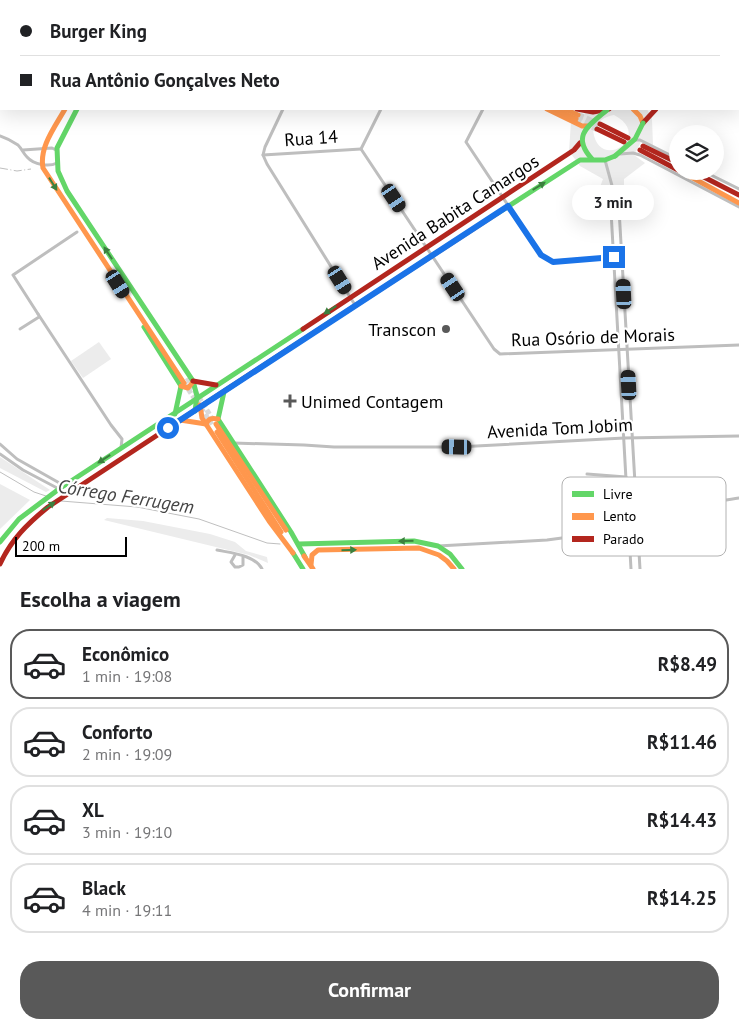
<!DOCTYPE html>
<html lang="pt">
<head>
<meta charset="utf-8">
<style>
  body { margin:0; font-family:"PT Sans",sans-serif; background:#f2f2f2; color:#202124; height:100vh; display:flex; flex-direction:column; font-size:19px; white-space:nowrap }
  * { box-sizing:border-box; margin:0 }
  p { font-size:16px; color:#757577 }
  .icon { flex:none; width:28px; height:28px; fill:none; stroke:currentColor; stroke-width:2; stroke-linecap:round; stroke-linejoin:round }
  .map { position:relative; height:569px; overflow:hidden }
  .drawer { display:flex; flex-direction:column; background:#fff; flex:1 }
  .drawer>* { flex:none }
  .banner { position:absolute; left:0px; top:0px; width:740px; height:110px; box-shadow:0 5px 20px #0002; display:grid; align-content:center; height:110px; padding:0 20px; background:#fff }
  .tools { position:absolute; left:669px; top:125px; display:grid; gap:10px }
  .tools a { display:grid; place-items:center; width:55px; height:55px; border-radius:50%; background:#fff; box-shadow:0 5px 20px #0002; font-size:25px }
  .scale { position:absolute; left:15px; bottom:12px; width:112px; box-sizing:border-box; padding-left:5px; border:2px solid #000; border-top:0; font-size:14px; line-height:18px; white-space:nowrap; color:#000; -webkit-text-stroke:4px #fff; paint-order:stroke }
  .end { position:absolute; width:22px; height:22px; margin:-11px; border:6px solid #1a73e8; background:#fff; box-shadow:0 0 0 2px #fff }
  .from { border-radius:50% }
  .bubble { position:absolute; height:35px; border-radius:18px; background:#fff; box-shadow:0 5px 20px #0002; font-size:16px; font-weight:700; line-height:35px; text-align:center }
  .car { position:absolute; width:15px; height:30px; margin:-15px -8px; border-radius:6px; box-shadow:0 0 4px 1px #0007; background:linear-gradient(#222 24%,#8ab4d8 0 40%,#222 0 76%,#8ab4d8 0 86%,#222 0) }
  .banner b { display:flex; align-items:center; gap:18px; height:48px; font-size:19px }
  .banner b+b { border-top:1px solid #e0e0e0 }
  .banner i { width:12px; height:12px; background:#202124 }
  ul { padding:0; list-style:none }
  li { display:flex; align-items:center; gap:15px; height:70px; margin:0 10px 8px; padding:0 10px; border:2px solid #e0e0e0; border-radius:20px }
  li div { flex:1 }
  li b { display:block; font-size:19px }
  li em { font-style:normal; font-weight:700 }
  li.selected { border-color:#595959 }
  li>.icon { width:45px; height:45px; stroke-width:1.5 }
  h2 { padding:0 20px; font-size:22px; line-height:60px }
  .primary-button { display:flex; gap:10px; margin-top:auto; padding:10px 20px }
  .primary-button a { flex:1; height:58px; border-radius:20px; background:#595959; color:#fff; font-size:20px; font-weight:700; line-height:58px; text-align:center }
  .map>svg:first-child { display:block }
</style>
</head>
<body>
<div class="map">
<svg width="739" height="569" viewBox="0 0 739 569">
  <rect width="100%" height="100%" fill="#fff"/>
  <g fill="#ececec" fill-rule="evenodd">
    <path d="M582,109H647L652,119L653,145L641,142L634,155L645,163L624,179V186L600,187L603,179L580,166L569,151L571,122L579,126L585,114ZM614,115C655,136 598,174 593,130C599,121 603,117 614,115Z"/>
    <path d="M99,342L111,359L83,378L71,361Z"/>
    <path d="M0,457L50,490L46,492L0,468Z"/>
    <path d="M0,484L30,500L0,529Z"/>
    <path d="M107,518L143,521L210,534L235,542L246,551L267,557L268,563L249,555L104,520Z"/>
  </g>
  <g fill="none" stroke-linecap="round" stroke-linejoin="round">
    <g stroke="#bfbfbf" stroke-width="1">
      <path d="M0,472L34,492L46,496"/>
      <path d="M61,501L137,507L199,519L267,543L280,544"/>
    </g>
    <g stroke="#d9d9d9" stroke-width="5" stroke-dasharray="5 2.5" stroke-linecap="butt">
      <path d="M187,378L213,420"/>
      <path d="M184,383L213,426"/>
    </g>
    <g stroke="#d9d9d9" stroke-width="6" stroke-dasharray="6 3" stroke-linecap="butt">
      <path d="M578,115L599,124"/>
      <path d="M576,119L597,129"/>
    </g>
    <g stroke="#bebebe" stroke-width="3">
      <path d="M603,0V1"/>
      <path d="M436,1V0"/>
      <path d="M283,109L265,147L263,155L267,164L355,305"/>
      <path d="M381,109L361,149L494,349L500,354L739,345"/>
      <path d="M483,109L466,142L541,255L553,261L622,256"/>
      <path d="M0,136C6,138 12,141 18,145C22,149 23,153 27,157C34,165 49,167 57,163"/>
      <path d="M636,140H640L678,159"/>
      <path d="M23,150L52,148L56,150"/>
      <path d="M620,154L633,153L640,155L739,207"/>
      <path d="M263,155L361,149"/>
      <path d="M605,160L614,193"/>
      <path d="M703,171L739,189"/>
      <path d="M38,314L111,425L122,439L121,448"/>
      <path d="M38,314L13,275L77,232"/>
      <path d="M20,329L39,317"/>
      <path d="M233,443L304,445L334,447H457L624,438L739,436"/>
      <path d="M0,444L17,459L63,485"/>
      <path d="M0,454L23,470L59,489"/>
      <path d="M587,474L626,477"/>
      <path d="M637,517C656,521 674,511 692,506C707,502 723,501 739,498"/>
      <path d="M638,534L665,516"/>
      <path d="M438,546L547,540L629,529"/>
      <path d="M217,550C231,553 255,555 262,569"/>
      <path d="M235,555L231,562L235,567H239L243,565V557"/>
      <path d="M631,569L610,193L618,192L640,569"/>
    </g>
    <g stroke="#63d668" stroke-width="5">
      <path d="M333,0L334,1"/>
      <path d="M342,0L344,1"/>
      <path d="M365,0L367,1"/>
      <path d="M121,1H123"/>
      <path d="M77,109L57,148L58,171L67,191L193,381L197,396L195,411"/>
      <path d="M498,213L580,160H605L615,156"/>
      <path d="M144,327L181,386L175,414"/>
      <path d="M224,392L218,419L291,532L305,557"/>
      <path d="M0,542L19,519L59,489L303,329"/>
      <path d="M299,544L414,541L438,546L450,554L462,569"/>
      <path d="M293,553L303,569"/>
    </g>
    <g stroke="#ff974d" stroke-width="5">
      <path d="M352,0L355,1"/>
      <path d="M65,109C55,127 39,147 43,168L184,383"/>
      <path d="M547,109L582,126H588"/>
      <path d="M555,109L576,119"/>
      <path d="M565,109L578,115"/>
      <path d="M633,109L640,116L643,123"/>
      <path d="M680,171L739,203"/>
      <path d="M290,348L498,213"/>
      <path d="M181,386L188,388L193,382"/>
      <path d="M200,405L202,418L269,521L293,553"/>
      <path d="M180,420L206,424"/>
      <path d="M206,424C209,418 212,418 218,419"/>
      <path d="M216,424L286,530"/>
      <path d="M217,432L281,532"/>
      <path d="M304,556L313,569"/>
      <path d="M311,565L312,555L318,550L419,548L439,555L447,561L454,569"/>
    </g>
    <g stroke="#b3261e" stroke-width="5">
      <path d="M133,1L134,0"/>
      <path d="M577,109L593,112L609,109"/>
      <path d="M643,123L656,109"/>
      <path d="M600,124L628,138"/>
      <path d="M597,129L624,142"/>
      <path d="M643,146L678,163"/>
      <path d="M640,150L678,170"/>
      <path d="M692,171L739,195"/>
      <path d="M303,329L574,150L580,143"/>
      <path d="M193,381L216,385"/>
      <path d="M0,564C11,540 27,524 48,507L290,348"/>
    </g>
    <g stroke="#bebebe" stroke-width="1" stroke-dasharray="8 2.5 1 2.5" stroke-linecap="butt">
      <path d="M21,1V0"/>
      <path d="M0,42L1,40"/>
      <path d="M0,168L17,171L31,169"/>
    </g>
    <g stroke="#63d668" stroke-width="5">
      <path d="M615,156L635,139L643,123"/>
      <path d="M592,159C571,136 588,126 607,110"/>
    </g>
  </g>
  <defs><path id="oneway-solid" d="M-6-.8H1V-3.2L6.5 0L1 3.2V.8H-6Z" transform="scale(1.25)"/></defs>
  <g fill="#3b803e">
    <use href="#oneway-solid" transform="translate(53 184) rotate(58)"/>
    <use href="#oneway-solid" transform="translate(539 186) rotate(-32)"/>
    <use href="#oneway-solid" transform="translate(108 253) rotate(-123)"/>
    <use href="#oneway-solid" transform="translate(330 310) rotate(147)"/>
    <use href="#oneway-solid" transform="translate(104 459) rotate(147)"/>
    <use href="#oneway-solid" transform="translate(49 506) rotate(-34)"/>
    <use href="#oneway-solid" transform="translate(406 541) rotate(179)"/>
    <use href="#oneway-solid" transform="translate(349 550) rotate(-1)"/>
  </g>
  <g fill="none" stroke-linecap="round" stroke-linejoin="round">
    <path stroke="#1a73e8" stroke-width="6" d="M168,428L508,206L541,255L553,262L614,257"/>
  </g>
  <g fill="#595959" stroke="#fff" stroke-width="2">
    <circle cx="446" cy="329" r="5"/>
    <path d="M287.5 393.5h5v5h5v5h-5v5h-5v-5h-5v-5h5z"/>
  </g>
  <g text-anchor="middle" dominant-baseline="central" stroke-width="4.5" stroke-linejoin="round" paint-order="stroke">
    <g font-size="18" fill="#000" stroke="#fff">
      <text transform="translate(311 138) rotate(-4)">Rua 14</text>
      <text transform="translate(455 212) rotate(-33)">Avenida Babita Camargos</text>
      <text transform="translate(593 337) rotate(-2)">Rua Osório de Morais</text>
      <text transform="translate(560 428) rotate(-3)">Avenida Tom Jobim</text>
    </g>
    <g font-size="18" fill="#000" stroke="#fff" text-anchor="end">
      <text x="436" y="329">Transcon</text>
      <text x="301" y="401" text-anchor="start">Unimed Contagem</text>
    </g>
    <g font-size="19" font-style="italic" fill="#444" stroke="#fff">
      <text transform="translate(126 496) rotate(9)">Córrego Ferrugem</text>
    </g>
  </g>
  <rect x="562" y="477" width="164" height="79" rx="8" fill="#fff" stroke="#b2b2b2" stroke-width="1"/>
  <rect x="572" y="491" width="22" height="6" fill="#63d668"/>
  <rect x="572" y="513" width="22" height="7" fill="#ff974d"/>
  <rect x="572" y="536" width="22" height="6" fill="#b3261e"/>
  <g font-size="14" fill="#000">
    <text x="603" y="499">Livre</text>
    <text x="603" y="521">Lento</text>
    <text x="603" y="544">Parado</text>
  </g>
</svg>
<div class="tools">
<a><svg class="icon" aria-label="layers" viewBox="0 0 24 24"><path d="M12 4l9 5-9 5-9-5zM3 14l9 5 9-5"/></svg></a>
</div>
<div class="scale">200 m</div>
<i class="end from" style="left:168px;top:428px"></i>
<i class="end" style="left:614px;top:257px"></i>
<div class="bubble" style="left:572px;top:185px;width:82px">3 min</div>
<i class="car" style="left:394px;top:198px;rotate:146deg"></i>
<i class="car" style="left:340px;top:280px;rotate:148deg"></i>
<i class="car" style="left:118px;top:284px;rotate:148deg"></i>
<i class="car" style="left:453px;top:287px;rotate:326deg"></i>
<i class="car" style="left:624px;top:294px;rotate:357deg"></i>
<i class="car" style="left:629px;top:385px;rotate:357deg"></i>
<i class="car" style="left:457px;top:447px;rotate:271deg"></i>
<div class="banner">
<b><i class="from"></i>Burger King</b>
<b><i></i>Rua Antônio Gonçalves Neto</b>
</div>
</div>
<section class="drawer">
<h2>Escolha a viagem</h2>
<ul>
<li class="selected"><svg class="icon" aria-label="car" viewBox="0 0 24 24"><path d="M5 17H2v-5l4-1 3-4h7l3 4 3 1v5h-3M9 17h6M6 11h13"/><circle cx="7" cy="17" r="2"/><circle cx="17" cy="17" r="2"/></svg><div><b>Econômico</b><p>1 min · 19:08</p></div><em>R$8.49</em></li>
<li><svg class="icon" aria-label="car" viewBox="0 0 24 24"><path d="M5 17H2v-5l4-1 3-4h7l3 4 3 1v5h-3M9 17h6M6 11h13"/><circle cx="7" cy="17" r="2"/><circle cx="17" cy="17" r="2"/></svg><div><b>Conforto</b><p>2 min · 19:09</p></div><em>R$11.46</em></li>
<li><svg class="icon" aria-label="car" viewBox="0 0 24 24"><path d="M5 17H2v-5l4-1 3-4h7l3 4 3 1v5h-3M9 17h6M6 11h13"/><circle cx="7" cy="17" r="2"/><circle cx="17" cy="17" r="2"/></svg><div><b>XL</b><p>3 min · 19:10</p></div><em>R$14.43</em></li>
<li><svg class="icon" aria-label="car" viewBox="0 0 24 24"><path d="M5 17H2v-5l4-1 3-4h7l3 4 3 1v5h-3M9 17h6M6 11h13"/><circle cx="7" cy="17" r="2"/><circle cx="17" cy="17" r="2"/></svg><div><b>Black</b><p>4 min · 19:11</p></div><em>R$14.25</em></li>
</ul>
<div class="primary-button"><a>Confirmar</a></div>
</section>
</body>
</html>
